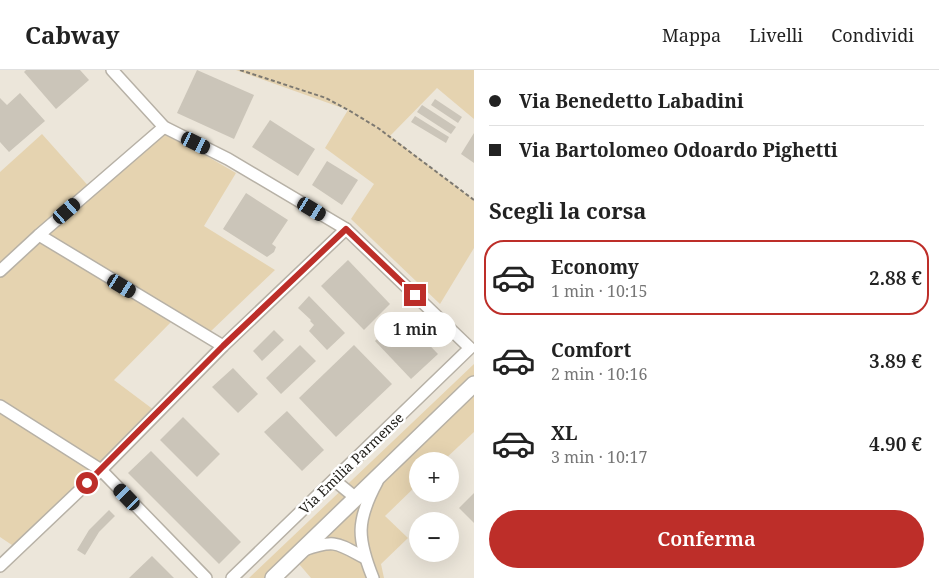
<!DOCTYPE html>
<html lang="it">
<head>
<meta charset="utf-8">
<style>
  body { margin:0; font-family:"Noto Serif",serif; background:#f2f2f2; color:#222; height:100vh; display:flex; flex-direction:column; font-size:19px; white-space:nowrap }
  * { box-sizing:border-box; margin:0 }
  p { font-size:16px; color:#767676 }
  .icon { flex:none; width:28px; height:28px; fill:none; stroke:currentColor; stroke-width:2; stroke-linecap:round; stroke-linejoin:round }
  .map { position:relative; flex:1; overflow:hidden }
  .drawer { display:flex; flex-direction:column; background:#fff; width:465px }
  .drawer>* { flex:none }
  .banner { display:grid; align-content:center; height:110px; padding:0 15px; background:#fff }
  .controls { position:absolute; left:409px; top:382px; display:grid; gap:10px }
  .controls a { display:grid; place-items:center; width:50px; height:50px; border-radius:50%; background:#fff; box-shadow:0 5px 20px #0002; font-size:25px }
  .end { position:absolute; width:22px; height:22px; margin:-11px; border:6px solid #bd2e29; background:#fff; box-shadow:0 0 0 2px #fff }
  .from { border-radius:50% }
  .bubble { position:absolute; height:35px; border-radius:18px; background:#fff; box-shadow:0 5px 20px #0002; font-size:16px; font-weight:600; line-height:35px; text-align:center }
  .car { position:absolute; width:15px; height:30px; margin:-15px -8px; border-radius:6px; box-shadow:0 0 4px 1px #0007; background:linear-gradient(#222 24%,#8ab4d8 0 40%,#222 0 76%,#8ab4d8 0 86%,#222 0) }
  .banner b { display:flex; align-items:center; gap:18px; height:48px; font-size:19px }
  .banner b+b { border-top:1px solid #e0e0e0 }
  .banner i { width:12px; height:12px; background:#222 }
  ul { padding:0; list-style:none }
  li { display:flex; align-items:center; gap:15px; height:75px; margin:0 10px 8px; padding:0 5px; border:2px solid transparent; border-radius:20px }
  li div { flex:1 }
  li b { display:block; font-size:19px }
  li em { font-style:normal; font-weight:600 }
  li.selected { border-color:#bd2e29 }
  li>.icon { width:45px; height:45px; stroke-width:1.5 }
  h2 { padding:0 15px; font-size:22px; line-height:60px }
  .cta { display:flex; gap:10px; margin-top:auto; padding:10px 15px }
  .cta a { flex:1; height:58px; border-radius:30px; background:#bd2e29; color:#fff; font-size:20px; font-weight:600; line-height:58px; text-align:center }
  header { display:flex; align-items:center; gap:30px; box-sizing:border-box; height:70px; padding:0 25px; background:#fff; border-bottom:1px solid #e0e0e0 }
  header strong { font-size:24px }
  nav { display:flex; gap:28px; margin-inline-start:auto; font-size:18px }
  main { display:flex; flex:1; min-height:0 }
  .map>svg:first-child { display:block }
</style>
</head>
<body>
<header>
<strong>Cabway</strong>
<nav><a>Mappa</a><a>Livelli</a><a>Condividi</a></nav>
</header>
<main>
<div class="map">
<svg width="474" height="508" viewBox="0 0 474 508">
  <rect width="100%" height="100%" fill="#ece6da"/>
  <g fill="#e5d3b0">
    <path d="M236,0H474V49L437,18L390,66L474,130V178L440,234L351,149L374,114L325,78L348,40Z"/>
    <path d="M160,59L236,103L204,156L275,200L210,262L163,233L172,251L114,310L158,343L18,479L0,467V102L42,64L92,120Z"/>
    <path d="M474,294V362L443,391H418L417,415L385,446L408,468L381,494L384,508H311L293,487L271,508H249Z"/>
  </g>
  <g fill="#cbc5b9">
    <path d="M26,0H80L89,10L56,39L24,2Z"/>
    <path d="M197,0L254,25L234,69L177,43Z"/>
    <path d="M20,23L45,51L9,82L0,72V28L7,35Z"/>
    <path d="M435,29L462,47L458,53L431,35Z"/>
    <path d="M422,35L456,57L451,64L417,42Z"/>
    <path d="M415,46L449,67L446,73L411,52Z"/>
    <path d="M270,50L315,79L298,106L252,77Z"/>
    <path d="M474,63V93L461,84Z"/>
    <path d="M327,91L358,110L342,135L312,115Z"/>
    <path d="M246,123L288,150L272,174L276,177L274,182L267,187L223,159Z"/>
    <path d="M348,190L390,234L364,260L321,216Z"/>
    <path d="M309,226L345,263L327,280L309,261L314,255L310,251L311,250L298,238Z"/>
    <path d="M401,246L438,284L411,309L375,271Z"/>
    <path d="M274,260L284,270L262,291L253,281Z"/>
    <path d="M300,275L316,291L281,324L266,308Z"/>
    <path d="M354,275L392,314L336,367L299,328Z"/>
    <path d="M233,298L258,324L238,343L212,317Z"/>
    <path d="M287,341L324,380L302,401L264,362Z"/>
    <path d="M183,347L220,384L197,407L160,370Z"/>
    <path d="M151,381L241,472L219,494L128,403Z"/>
    <path d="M474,423V453L459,438Z"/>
    <path d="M109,440L115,446L99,462L85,485L77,480L89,460Z"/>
    <path d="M152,486L174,508H129Z"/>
  </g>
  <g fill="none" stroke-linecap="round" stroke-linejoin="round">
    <g stroke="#b7b1a6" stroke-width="14">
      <g id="minor">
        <path d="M112,0L164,57L228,89L346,159L470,278L232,508"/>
        <path d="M39,165L223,276"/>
        <path d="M0,201L39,165L164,57"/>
        <path d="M0,336L101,400L206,508"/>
        <path d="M334,410L356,428"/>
        <path d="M304,480C335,469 337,473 365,488"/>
        <path d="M0,496L101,400L223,276L346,159"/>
        <path d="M373,508C357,468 356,451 377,412"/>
      </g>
    </g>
    <g stroke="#b7b1a6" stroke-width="18">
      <path id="major" d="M273,508L474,314"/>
    </g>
    <path stroke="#7d7971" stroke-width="2" stroke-dasharray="4 2.5" stroke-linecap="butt" d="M240,0L326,28L350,41L378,58L474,130"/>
    <use href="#minor" stroke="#fff" stroke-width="11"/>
    <use href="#major" stroke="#fff" stroke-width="15"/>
  </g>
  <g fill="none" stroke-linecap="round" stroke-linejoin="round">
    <path stroke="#bd2e29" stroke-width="6" d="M87,413L223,276L346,159L415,225"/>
  </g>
  <g text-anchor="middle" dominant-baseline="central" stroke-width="5" stroke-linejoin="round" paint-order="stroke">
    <g font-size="14" fill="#1f1d18" stroke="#fff">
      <text transform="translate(351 393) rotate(-44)">Via Emilia Parmense</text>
    </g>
  </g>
</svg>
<div class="controls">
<a>+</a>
<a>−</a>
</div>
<i class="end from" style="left:87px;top:413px"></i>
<i class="end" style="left:415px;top:225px"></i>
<div class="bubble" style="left:374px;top:242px;width:82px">1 min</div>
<i class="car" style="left:196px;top:73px;rotate:116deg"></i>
<i class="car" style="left:312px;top:139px;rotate:121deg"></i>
<i class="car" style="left:67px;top:141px;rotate:49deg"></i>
<i class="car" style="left:122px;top:216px;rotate:121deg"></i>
<i class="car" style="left:127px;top:427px;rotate:316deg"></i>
</div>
<section class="drawer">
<div class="banner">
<b><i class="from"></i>Via Benedetto Labadini</b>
<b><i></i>Via Bartolomeo Odoardo Pighetti</b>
</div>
<h2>Scegli la corsa</h2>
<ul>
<li class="selected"><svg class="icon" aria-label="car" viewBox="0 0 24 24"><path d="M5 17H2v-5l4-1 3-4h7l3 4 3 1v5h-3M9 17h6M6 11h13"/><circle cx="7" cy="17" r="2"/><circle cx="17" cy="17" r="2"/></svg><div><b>Economy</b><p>1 min · 10:15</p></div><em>2.88 €</em></li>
<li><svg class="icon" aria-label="car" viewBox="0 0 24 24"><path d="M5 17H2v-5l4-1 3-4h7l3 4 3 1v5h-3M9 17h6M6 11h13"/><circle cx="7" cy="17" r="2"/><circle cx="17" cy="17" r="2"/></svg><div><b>Comfort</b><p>2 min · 10:16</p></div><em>3.89 €</em></li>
<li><svg class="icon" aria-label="car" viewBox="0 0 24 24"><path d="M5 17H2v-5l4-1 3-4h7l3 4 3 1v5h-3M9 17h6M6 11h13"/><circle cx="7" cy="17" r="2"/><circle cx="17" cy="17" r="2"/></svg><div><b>XL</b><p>3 min · 10:17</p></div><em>4.90 €</em></li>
</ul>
<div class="cta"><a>Conferma</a></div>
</section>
</main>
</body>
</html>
